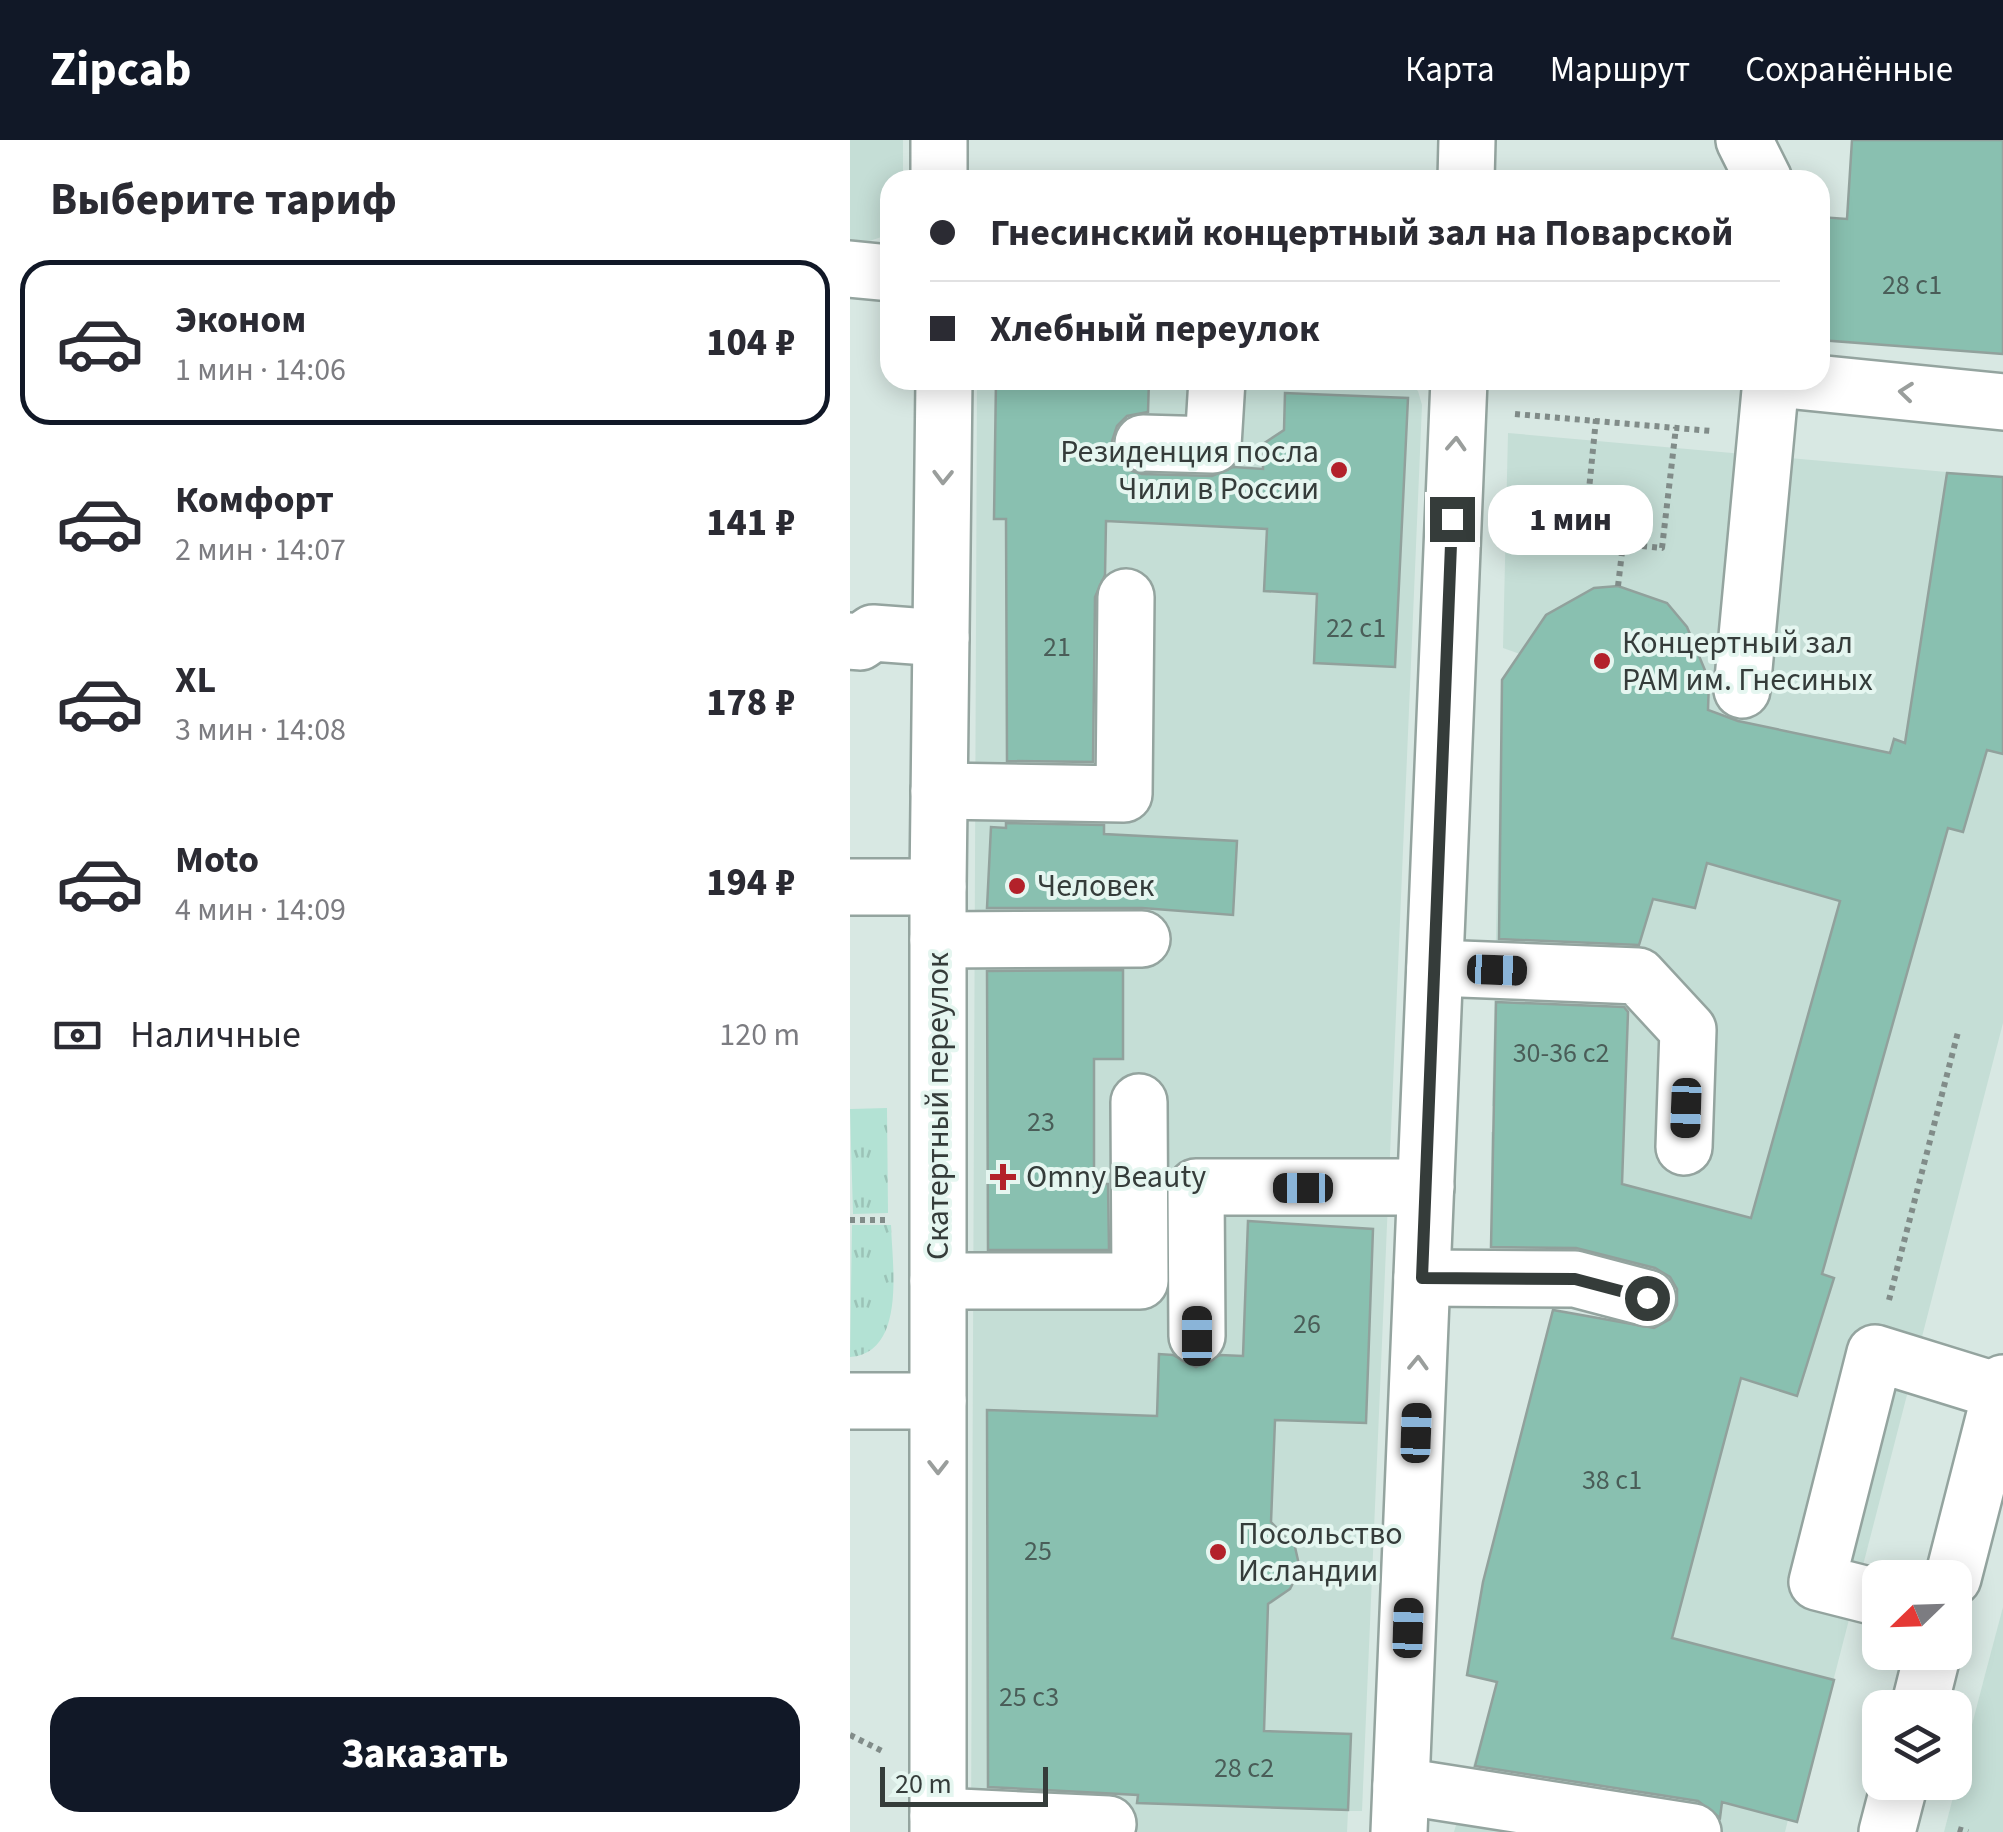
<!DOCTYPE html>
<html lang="ru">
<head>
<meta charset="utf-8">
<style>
  body { margin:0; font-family:"Source Sans 3",sans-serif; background:#f2f2f3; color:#2b2b33; height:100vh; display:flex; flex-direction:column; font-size:38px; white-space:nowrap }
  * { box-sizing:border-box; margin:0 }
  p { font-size:32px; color:#7c7c81 }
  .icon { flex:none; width:55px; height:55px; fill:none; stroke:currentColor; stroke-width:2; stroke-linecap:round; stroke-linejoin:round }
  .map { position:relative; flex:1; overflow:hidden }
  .panel { display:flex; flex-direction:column; background:#fff; width:850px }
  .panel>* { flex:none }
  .banner { position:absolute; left:30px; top:30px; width:950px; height:220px; border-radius:30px; box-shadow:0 5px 25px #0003; display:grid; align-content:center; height:220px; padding:0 50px; background:#fff }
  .needle { width:65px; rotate:247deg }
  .buttons { position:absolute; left:1012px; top:1420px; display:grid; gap:20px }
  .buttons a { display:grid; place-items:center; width:110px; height:110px; border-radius:20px; background:#fff; box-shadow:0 5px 25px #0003; font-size:50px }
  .scale { position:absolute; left:30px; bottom:25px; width:168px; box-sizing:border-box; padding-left:10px; border:5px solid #353c3a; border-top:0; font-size:28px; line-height:35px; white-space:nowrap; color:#353c3a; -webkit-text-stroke:8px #e5f6f0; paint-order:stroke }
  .end { position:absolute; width:45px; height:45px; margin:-22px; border:12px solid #353c3a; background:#fff; box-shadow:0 0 0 5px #fff }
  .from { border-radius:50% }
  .bubble { position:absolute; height:70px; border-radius:30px; background:#fff; box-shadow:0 5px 25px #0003; font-size:32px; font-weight:800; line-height:70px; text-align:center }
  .car { position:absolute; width:30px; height:60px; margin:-30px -15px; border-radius:12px; box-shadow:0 0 8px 2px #0007; background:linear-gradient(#222 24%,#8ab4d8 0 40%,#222 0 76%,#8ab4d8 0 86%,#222 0) }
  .banner b { display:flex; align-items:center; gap:35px; height:95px; font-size:38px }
  .banner b+b { border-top:2px solid #e1e1e2 }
  .banner i { width:25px; height:25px; background:#2b2b33 }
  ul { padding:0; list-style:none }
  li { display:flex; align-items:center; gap:30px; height:165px; margin:0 20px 15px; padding:0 30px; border:5px solid transparent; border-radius:30px }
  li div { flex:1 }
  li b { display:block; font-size:38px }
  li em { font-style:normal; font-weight:800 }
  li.selected { border-color:#111827 }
  li>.icon { width:90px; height:90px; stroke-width:1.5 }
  h2 { padding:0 50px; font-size:45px; line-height:120px }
  .pay { display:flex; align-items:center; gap:25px; height:110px; padding:0 50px; font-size:38px }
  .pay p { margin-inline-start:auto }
  .primary-button { display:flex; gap:20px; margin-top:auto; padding:20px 50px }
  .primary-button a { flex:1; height:115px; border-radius:30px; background:#111827; color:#fff; font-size:40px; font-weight:800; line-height:115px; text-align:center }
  header { display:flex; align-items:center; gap:60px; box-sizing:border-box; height:140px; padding:0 50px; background:#111827; color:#fff }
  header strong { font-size:48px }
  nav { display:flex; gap:55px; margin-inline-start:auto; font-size:35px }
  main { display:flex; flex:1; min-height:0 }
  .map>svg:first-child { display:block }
</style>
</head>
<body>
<header>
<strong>Zipcab</strong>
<nav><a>Карта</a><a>Маршрут</a><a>Сохранённые</a></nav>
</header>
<main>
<section class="panel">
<h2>Выберите тариф</h2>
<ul>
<li class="selected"><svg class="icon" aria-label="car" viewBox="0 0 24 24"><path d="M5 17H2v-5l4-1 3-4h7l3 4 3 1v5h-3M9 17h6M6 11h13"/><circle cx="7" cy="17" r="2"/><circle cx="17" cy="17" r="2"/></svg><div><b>Эконом</b><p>1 мин · 14:06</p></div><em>104 ₽</em></li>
<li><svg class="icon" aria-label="car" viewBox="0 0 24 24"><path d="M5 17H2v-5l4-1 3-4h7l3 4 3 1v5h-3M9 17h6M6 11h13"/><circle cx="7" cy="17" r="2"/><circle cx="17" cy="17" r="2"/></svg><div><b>Комфорт</b><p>2 мин · 14:07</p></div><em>141 ₽</em></li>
<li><svg class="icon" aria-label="car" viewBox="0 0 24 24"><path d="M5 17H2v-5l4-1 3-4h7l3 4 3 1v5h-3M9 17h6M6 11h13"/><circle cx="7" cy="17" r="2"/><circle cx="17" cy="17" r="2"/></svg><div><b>XL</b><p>3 мин · 14:08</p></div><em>178 ₽</em></li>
<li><svg class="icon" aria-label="car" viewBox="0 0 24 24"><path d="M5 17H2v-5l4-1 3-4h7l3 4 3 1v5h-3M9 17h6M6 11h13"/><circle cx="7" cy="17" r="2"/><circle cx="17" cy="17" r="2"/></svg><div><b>Moto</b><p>4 мин · 14:09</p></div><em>194 ₽</em></li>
</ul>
<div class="pay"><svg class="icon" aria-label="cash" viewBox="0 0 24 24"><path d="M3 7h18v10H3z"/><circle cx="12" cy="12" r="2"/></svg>Наличные<p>120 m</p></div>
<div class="primary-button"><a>Заказать</a></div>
</section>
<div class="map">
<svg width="1153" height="1692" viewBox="0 0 1153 1692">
  <defs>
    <pattern id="grass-tufts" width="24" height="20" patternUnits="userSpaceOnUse" patternTransform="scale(2.5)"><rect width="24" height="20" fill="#b3e2d4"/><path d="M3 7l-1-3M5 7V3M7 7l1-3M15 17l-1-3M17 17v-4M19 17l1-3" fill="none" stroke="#9bc3b7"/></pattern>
  </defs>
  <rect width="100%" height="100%" fill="#d8e8e3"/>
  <g fill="#c5ded6">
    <path d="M0,0H53V40H40V94L8,105L0,104Z"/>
    <path d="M127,240H555L568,251L572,265L512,1671H498L497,1692H121Z"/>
    <path d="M658,293L1153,337V883L947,1681L938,1680L935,1692H604L647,1542L617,1535L633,1442L700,1181L800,1211L817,1129L728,1106L726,1111H641V992H672L673,967L642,966L652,540L670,514L653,508Z"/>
    <path d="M1153,1467V1692H1094L1136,1531Z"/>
  </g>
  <g fill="url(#grass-tufts)">
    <path d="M37,968L38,1073L3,1074L0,969Z"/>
    <path d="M2,1085H41C42,1123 57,1213 0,1217Z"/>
  </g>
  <g fill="#89c0b0" stroke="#91a19c" stroke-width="2.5">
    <path d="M1002,0H1153V214L970,200V77L997,79Z"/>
    <path d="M146,240H299L298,272L277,276L267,286L262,301L266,319L278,330L292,334L362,336L383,327L413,329V304L434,290L435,253L558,258L545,527L464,523L467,454L414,451L417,389L256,381L255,435L245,457L243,622L157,621L156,379H144Z"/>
    <path d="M1097,333L1153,337V614L1137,610L1113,692L1098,688L972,1134L984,1138L947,1256L891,1238L822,1498L984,1540L947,1682L872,1662L870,1678L848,1661L625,1626L647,1542L617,1535L633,1442L703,1170L804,1188L820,1179L827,1165V1149L820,1137L805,1128L726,1108L641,1107L646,862L774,867L778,872L772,1044L901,1078L990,761L857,723L845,768L803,759L789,805L649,799L652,540L696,475L744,448L768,446L817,463L837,487L859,540L858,570L888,581L1040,613L1044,599L1055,603Z"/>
    <path d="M156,683L254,685V694L387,701L383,775L292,768H137L141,687L156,688Z"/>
    <path d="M273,830V919H244V1044H258L259,1110H138L137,831Z"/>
    <path d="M398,1081L523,1089L516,1283L425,1280L421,1382L445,1407L450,1429L440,1449L418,1464L414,1591L501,1594L498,1670L287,1663L288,1655L138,1647L137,1270L307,1276L309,1214L323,1215L346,1227L370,1215L393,1216Z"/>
  </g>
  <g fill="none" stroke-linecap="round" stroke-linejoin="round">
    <g stroke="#94a49f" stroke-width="60">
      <g id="minor">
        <path d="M894,0L914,40"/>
        <path d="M89,40V0"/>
        <path d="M616,40L617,0"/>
        <path d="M0,129L40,133"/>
        <path d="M936,240L1153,262"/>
        <path d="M293,303L363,305L367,240"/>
        <path d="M0,501L10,502L23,493L91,498"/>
        <path d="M892,550L921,240"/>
        <path d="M89,651L274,654L276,457"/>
        <path d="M0,747H88"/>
        <path d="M88,800L292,799"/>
        <path d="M585,828L788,836L838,890L834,1007"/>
        <path d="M572,1138L725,1139L797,1158"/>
        <path d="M88,1141H290L289,962"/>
        <path d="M347,1196L346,1047H576"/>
        <path d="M0,1261H88"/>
        <path d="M1103,1438L1153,1243"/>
        <path d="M1030,1458L967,1442L1025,1213L1151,1252"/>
        <path d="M1069,1568L1083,1512"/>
        <path d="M551,1646L843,1692"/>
        <path d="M88,1676L258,1684"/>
        <path d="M88,1692V747L94,240"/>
        <path d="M549,1692L609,240"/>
        <path d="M1037,1692L1050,1642"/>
      </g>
    </g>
    <g stroke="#818c89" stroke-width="6" stroke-dasharray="5 5" stroke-linecap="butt">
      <path d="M39,207H40"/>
      <path d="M665,274L861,291"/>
      <path d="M746,279L734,400L812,408L826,287"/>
      <path d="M768,446L773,404"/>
      <path d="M0,1080H35"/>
      <path d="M1039,1160L1108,892"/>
      <path d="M0,1595L32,1611"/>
      <path d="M1108,1689L1118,1692"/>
    </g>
    <use href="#minor" stroke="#fff" stroke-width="55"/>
  </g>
  <defs><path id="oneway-chevron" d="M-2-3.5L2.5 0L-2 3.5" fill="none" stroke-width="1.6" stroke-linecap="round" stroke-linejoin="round" transform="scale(2.5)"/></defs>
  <g stroke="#9a9e9c">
    <use href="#oneway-chevron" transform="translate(1056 252) rotate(-174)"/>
    <use href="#oneway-chevron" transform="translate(606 304) rotate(-87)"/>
    <use href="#oneway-chevron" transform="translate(93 337) rotate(91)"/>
    <use href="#oneway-chevron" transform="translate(568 1223) rotate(-88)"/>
    <use href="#oneway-chevron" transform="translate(88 1327) rotate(90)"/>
  </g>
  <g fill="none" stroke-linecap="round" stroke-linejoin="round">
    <path stroke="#353c3a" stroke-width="12" d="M602,379L572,1138L725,1139L797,1158"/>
  </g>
  <g fill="#b3212a" stroke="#e5f6f0" stroke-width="4">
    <circle cx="489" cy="330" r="10"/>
    <circle cx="752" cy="521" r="10"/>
    <circle cx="167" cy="746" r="10"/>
    <path d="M148 1022h10v10h10v10h-10v10h-10v-10h-10v-10h10z"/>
    <circle cx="368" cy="1412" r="10"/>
  </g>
  <g text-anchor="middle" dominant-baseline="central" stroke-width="8" stroke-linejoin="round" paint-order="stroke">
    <g font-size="28" fill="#4a5d58">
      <text x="1062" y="145">28 с1</text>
      <text x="506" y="488">22 с1</text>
      <text x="207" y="507">21</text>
      <text x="711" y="913">30-36 с2</text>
      <text x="191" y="982">23</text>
      <text x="457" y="1184">26</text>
      <text x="762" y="1340">38 с1</text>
      <text x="188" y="1411">25</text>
      <text x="179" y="1557">25 с3</text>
      <text x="394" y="1628">28 с2</text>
    </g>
    <g font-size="32" fill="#353c3a" stroke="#e5f6f0" text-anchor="start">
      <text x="469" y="312" text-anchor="end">Резиденция посла<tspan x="469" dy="37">Чили в России</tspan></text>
      <text x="772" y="503">Концертный зал<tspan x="772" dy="37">РАМ им. Гнесиных</tspan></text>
      <text x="187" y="746">Человек</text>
      <text x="176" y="1037">Omny Beauty</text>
      <text x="388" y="1394">Посольство<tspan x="388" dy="37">Исландии</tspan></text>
    </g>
    <g font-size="32" fill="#353c3a" stroke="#e5f6f0">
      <text transform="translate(88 966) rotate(-90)">Скатертный переулок</text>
    </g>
  </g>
</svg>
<div class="buttons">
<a><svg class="needle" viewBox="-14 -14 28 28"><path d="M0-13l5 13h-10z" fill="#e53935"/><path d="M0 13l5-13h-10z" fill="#7c7c81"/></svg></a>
<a><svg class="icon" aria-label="layers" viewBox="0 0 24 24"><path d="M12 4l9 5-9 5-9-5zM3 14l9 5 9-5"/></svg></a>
</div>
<div class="scale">20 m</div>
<i class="end from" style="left:797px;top:1158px"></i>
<i class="end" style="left:602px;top:379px"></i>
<div class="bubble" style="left:638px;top:345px;width:165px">1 мин</div>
<i class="car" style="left:647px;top:830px;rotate:92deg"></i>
<i class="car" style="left:836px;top:968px;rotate:182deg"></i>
<i class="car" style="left:453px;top:1048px;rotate:270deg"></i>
<i class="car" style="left:347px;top:1196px;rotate:0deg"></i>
<i class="car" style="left:566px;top:1293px;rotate:2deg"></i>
<i class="car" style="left:558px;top:1488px;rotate:2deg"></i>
<div class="banner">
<b><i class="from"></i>Гнесинский концертный зал на Поварской</b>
<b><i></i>Хлебный переулок</b>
</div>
</div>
</main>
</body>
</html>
